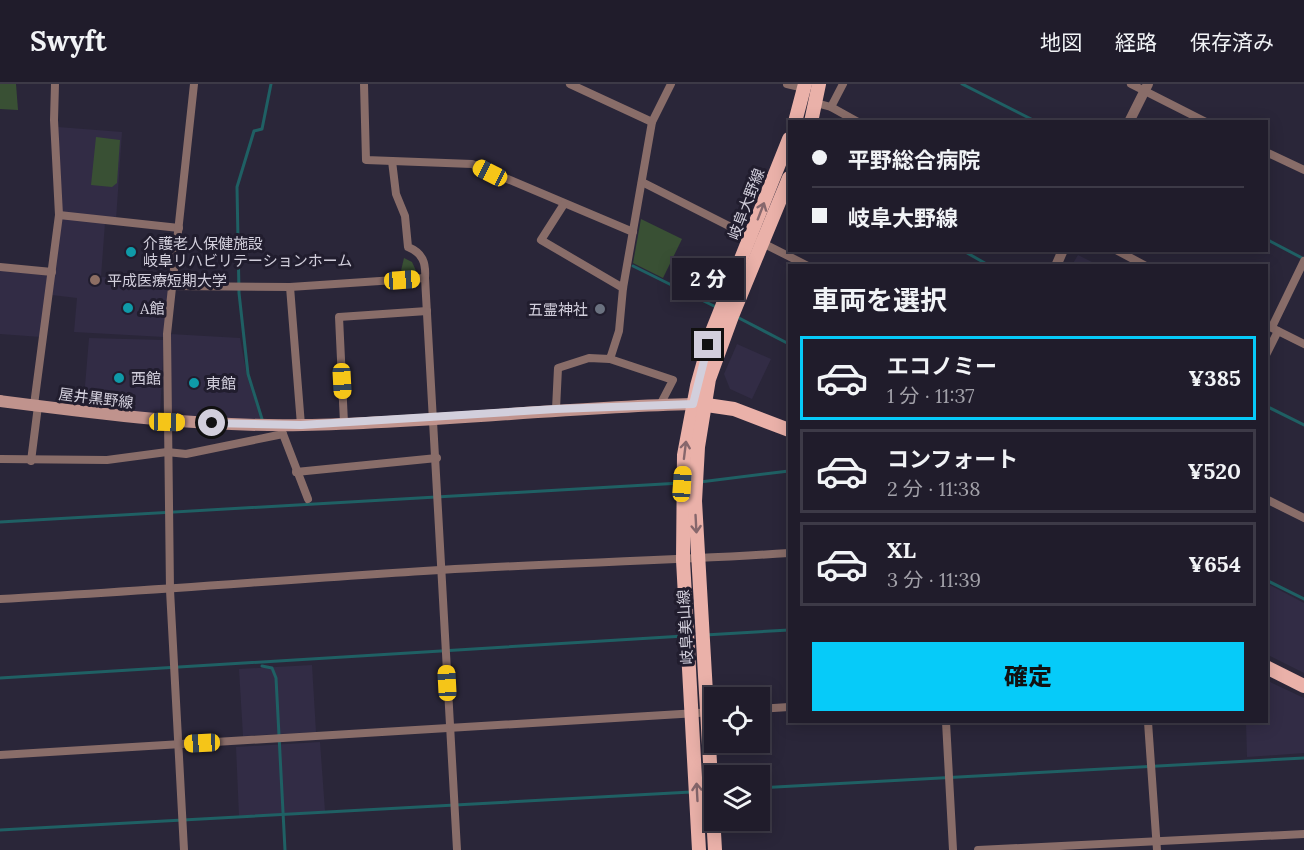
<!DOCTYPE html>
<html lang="ja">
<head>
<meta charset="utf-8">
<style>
  body { margin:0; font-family:Lora,"Noto Sans JP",serif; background:#282533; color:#f1f3f6; height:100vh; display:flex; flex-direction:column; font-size:22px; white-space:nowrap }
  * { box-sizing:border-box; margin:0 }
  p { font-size:20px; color:#a2a1a9 }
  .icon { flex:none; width:33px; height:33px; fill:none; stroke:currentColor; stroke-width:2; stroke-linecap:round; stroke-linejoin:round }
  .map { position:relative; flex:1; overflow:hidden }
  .sheet { position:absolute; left:788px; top:180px; width:480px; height:459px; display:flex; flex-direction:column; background:#201c2b; border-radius:0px; box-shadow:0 3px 15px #0003,0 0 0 2px #3d3a47 }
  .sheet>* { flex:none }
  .banner { position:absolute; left:788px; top:36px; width:480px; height:132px; border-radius:0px; box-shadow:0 3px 15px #0003,0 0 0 2px #3d3a47; display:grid; align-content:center; height:132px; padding:0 24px; background:#201c2b }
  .fabs { position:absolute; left:704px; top:603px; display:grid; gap:12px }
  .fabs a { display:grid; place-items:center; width:66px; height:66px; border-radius:0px; background:#201c2b; box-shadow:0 3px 15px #0003,0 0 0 2px #3d3a47; font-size:30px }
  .end { position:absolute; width:27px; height:27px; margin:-14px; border:8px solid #d2cfdc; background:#111; box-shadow:0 0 0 3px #111 }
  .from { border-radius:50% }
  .bubble { position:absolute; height:42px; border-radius:0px; background:#201c2b; box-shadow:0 3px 15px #0003,0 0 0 2px #3d3a47; font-size:20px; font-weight:800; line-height:42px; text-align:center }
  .car { position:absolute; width:18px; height:36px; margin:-18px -9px; border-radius:8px; box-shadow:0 0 4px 2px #0007; background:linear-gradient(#f5c518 24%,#345 0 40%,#f5c518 0 76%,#345 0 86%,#f5c518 0) }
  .banner b { display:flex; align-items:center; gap:21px; height:57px; font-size:22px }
  .banner b+b { border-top:2px solid #3d3a47 }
  .banner i { width:15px; height:15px; background:#f1f3f6 }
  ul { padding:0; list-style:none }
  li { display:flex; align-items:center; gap:18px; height:84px; margin:0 12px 9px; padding:0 12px; border:3px solid #3d3a47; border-radius:0px }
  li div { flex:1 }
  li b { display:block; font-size:22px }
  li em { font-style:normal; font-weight:800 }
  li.on { border-color:#06cbf9 }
  li>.icon { width:54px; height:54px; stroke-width:1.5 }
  h2 { padding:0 24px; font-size:27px; line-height:72px }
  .button { display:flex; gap:12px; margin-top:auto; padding:12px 24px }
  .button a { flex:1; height:69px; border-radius:0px; background:#06cbf9; color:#111; font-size:24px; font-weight:800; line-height:69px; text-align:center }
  header { display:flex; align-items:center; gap:36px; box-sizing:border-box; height:84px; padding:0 30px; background:#201c2b; border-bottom:2px solid #3d3a47 }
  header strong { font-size:28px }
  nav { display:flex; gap:33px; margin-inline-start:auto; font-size:21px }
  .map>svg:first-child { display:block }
</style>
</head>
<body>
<header>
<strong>Swyft</strong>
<nav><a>地図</a><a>経路</a><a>保存済み</a></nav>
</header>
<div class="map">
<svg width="1304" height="766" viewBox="0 0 1304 766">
  <rect width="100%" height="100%" fill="#2a2639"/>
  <g fill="#322c45">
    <path d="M58,43L122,48L116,136L62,130Z"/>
    <path d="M62,134L105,139L101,193L170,199L164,253L74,248L77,214L52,211Z"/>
    <path d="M1078,171L1098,181H1072Z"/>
    <path d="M0,186L50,192L41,253L0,250Z"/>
    <path d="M170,250L240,254L247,292L261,336L169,332Z"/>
    <path d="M89,254L164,256L160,331L83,326Z"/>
    <path d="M737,260L771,275L752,315L730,305L724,290Z"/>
    <path d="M1266,499L1304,519V589L1266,570Z"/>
    <path d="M312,581L316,648L243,652L239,585Z"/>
    <path d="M1266,596L1304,614V669L1247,673L1246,638H1266Z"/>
    <path d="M320,658L325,727L239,732L236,663Z"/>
  </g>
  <g fill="#395034">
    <path d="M0,0H16L18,26L0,25Z"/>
    <path d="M96,53L120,56L117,99L112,103L91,101Z"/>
    <path d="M641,135L682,155L663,194L633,179Z"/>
    <path d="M404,174L412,178L417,189L400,191Z"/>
  </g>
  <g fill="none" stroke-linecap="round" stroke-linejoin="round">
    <g stroke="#1f6064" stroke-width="3">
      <path d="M962,0L1037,38"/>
      <path d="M1266,155L1304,175"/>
      <path d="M962,166L990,182"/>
      <path d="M633,182L718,224"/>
      <path d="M737,233L789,260"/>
      <path d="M1266,322L1304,341"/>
      <path d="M262,335L248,290L239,209L237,103L254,47L262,45L271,0"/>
      <path d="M700,398L789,387"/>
      <path d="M0,438L681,399"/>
      <path d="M1266,496L1304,515"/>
      <path d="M705,551L789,546"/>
      <path d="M262,582L272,584L276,594L285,766"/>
      <path d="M0,594L684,552"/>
      <path d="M759,704L1304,674"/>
      <path d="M0,746L691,708"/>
    </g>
    <g stroke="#896d69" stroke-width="8">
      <path d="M364,0L366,76L472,80L633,148"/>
      <path d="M570,0L652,38"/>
      <path d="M787,0L804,4"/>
      <path d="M1131,0L1206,38"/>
      <path d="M816,19L831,23L858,38"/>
      <path d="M831,23L843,0"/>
      <path d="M1266,68L1304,86"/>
      <path d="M392,77L396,110L405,132L408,163C423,169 426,179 425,194L457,766"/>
      <path d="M642,98L808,182"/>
      <path d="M564,120L541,156L623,204"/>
      <path d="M59,131L179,144"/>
      <path d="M1116,166L1146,182"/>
      <path d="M0,183L52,188"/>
      <path d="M172,202L290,203L425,194"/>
      <path d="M290,203L301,341"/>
      <path d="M1266,241L1304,260"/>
      <path d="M1272,243L1304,177"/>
      <path d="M1266,271L1278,247"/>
      <path d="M610,275L673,296L660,321"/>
      <path d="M34,321L59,131L54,36L55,0"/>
      <path d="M556,325L558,284L589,274L610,275L619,247L623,204L652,38L671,0"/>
      <path d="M344,339L339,233L427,227"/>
      <path d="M283,350L308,415"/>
      <path d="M0,375L107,376L167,368L186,370L283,350L279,340"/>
      <path d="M31,377L38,322"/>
      <path d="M296,388L437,374"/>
      <path d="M1266,415L1304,434"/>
      <path d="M0,515C147,507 293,495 440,486C556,479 673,477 789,469"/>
      <path d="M759,625L789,623"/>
      <path d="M946,638L953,766"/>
      <path d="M1148,638L1157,766"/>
      <path d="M0,671L714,628"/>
      <path d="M184,766L170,506L167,250L194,0"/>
      <path d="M978,766L1304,750"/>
    </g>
    <g stroke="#896d69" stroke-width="10">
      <path d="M1129,38L1148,0"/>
      <path d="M1056,182L1063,166"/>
    </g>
    <path stroke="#c0938d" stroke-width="12" d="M0,317C101,330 201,343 303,341C433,339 563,323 693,320"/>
    <g stroke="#eab1a9" stroke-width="14">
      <path d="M795,38L805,0"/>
      <path d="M811,38L819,0"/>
      <path d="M700,320L734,325L789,346"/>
      <path d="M1266,583L1304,602"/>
      <path d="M699,766L683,476L684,371L697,302L713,245L789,55"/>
      <path d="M715,766L695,417L698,363L709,295L732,232L789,94"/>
    </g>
  </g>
  <defs><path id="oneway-shaft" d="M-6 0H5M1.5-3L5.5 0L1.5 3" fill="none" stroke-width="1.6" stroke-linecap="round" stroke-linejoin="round" transform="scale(1.5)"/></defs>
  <g stroke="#86676c">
    <use href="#oneway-shaft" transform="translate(761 127) rotate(-69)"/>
    <use href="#oneway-shaft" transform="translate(685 366) rotate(-83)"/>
    <use href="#oneway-shaft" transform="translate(696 440) rotate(87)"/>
    <use href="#oneway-shaft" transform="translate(697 708) rotate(-93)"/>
  </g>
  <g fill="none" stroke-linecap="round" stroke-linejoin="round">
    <path stroke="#d2cfdc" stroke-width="8" d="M212,339L301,341L556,325L693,320L708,261"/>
  </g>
  <g fill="#0f9aa8" stroke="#211d2e" stroke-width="2">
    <circle cx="131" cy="168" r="6"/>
    <circle cx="128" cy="224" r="6"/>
    <circle cx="119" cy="294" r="6"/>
    <circle cx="194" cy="299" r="6"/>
  </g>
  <circle fill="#8d6e63" stroke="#211d2e" stroke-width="2" cx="95" cy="196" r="6"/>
  <circle fill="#6b7280" stroke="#211d2e" stroke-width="2" cx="600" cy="225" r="6"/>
  <g text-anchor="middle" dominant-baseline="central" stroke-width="6" stroke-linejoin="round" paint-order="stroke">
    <g font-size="15" fill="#d2cfdc" stroke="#211d2e">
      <text transform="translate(746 120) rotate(-69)">岐阜大野線</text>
      <text transform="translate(96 314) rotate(7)">屋井黒野線</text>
      <text transform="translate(685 543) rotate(-93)">岐阜美山線</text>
    </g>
    <g font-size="15" fill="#d2cfdc" stroke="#211d2e" text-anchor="start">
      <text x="143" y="159">介護老人保健施設<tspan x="143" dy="17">岐阜リハビリテーションホーム</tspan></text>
      <text x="107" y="196">平成医療短期大学</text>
      <text x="140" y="224">A館</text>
      <text x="588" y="225" text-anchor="end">五霊神社</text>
      <text x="131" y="294">西館</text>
      <text x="206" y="299">東館</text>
    </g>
  </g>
</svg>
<div class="fabs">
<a><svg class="icon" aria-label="locate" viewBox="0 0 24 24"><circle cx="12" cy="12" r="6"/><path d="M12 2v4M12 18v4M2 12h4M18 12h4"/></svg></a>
<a><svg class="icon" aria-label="layers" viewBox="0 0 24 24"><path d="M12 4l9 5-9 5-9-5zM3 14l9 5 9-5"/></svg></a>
</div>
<i class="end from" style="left:212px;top:339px"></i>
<i class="end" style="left:708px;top:261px"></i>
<div class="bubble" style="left:672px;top:174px;width:72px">2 分</div>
<i class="car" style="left:490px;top:89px;rotate:297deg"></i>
<i class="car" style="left:402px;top:196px;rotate:86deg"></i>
<i class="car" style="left:342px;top:297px;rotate:177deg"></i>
<i class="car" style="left:167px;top:338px;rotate:91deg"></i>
<i class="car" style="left:682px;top:400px;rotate:4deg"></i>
<i class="car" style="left:447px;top:599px;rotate:357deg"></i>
<i class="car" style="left:202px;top:659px;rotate:267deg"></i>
<div class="banner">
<b><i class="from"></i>平野総合病院</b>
<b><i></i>岐阜大野線</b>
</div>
<section class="sheet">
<h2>車両を選択</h2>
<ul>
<li class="on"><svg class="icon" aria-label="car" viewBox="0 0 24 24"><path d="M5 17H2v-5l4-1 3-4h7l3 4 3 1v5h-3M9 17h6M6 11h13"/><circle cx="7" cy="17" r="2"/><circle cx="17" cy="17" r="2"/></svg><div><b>エコノミー</b><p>1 分 · 11:37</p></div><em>¥385</em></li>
<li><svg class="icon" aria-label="car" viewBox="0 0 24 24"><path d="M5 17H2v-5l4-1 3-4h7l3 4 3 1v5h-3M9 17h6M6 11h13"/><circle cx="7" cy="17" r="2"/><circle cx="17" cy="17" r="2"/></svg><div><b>コンフォート</b><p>2 分 · 11:38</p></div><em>¥520</em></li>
<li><svg class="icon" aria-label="car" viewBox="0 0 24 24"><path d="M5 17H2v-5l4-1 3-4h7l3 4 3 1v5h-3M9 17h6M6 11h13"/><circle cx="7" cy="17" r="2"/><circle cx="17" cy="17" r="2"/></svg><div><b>XL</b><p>3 分 · 11:39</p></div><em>¥654</em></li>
</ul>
<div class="button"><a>確定</a></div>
</section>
</div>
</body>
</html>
